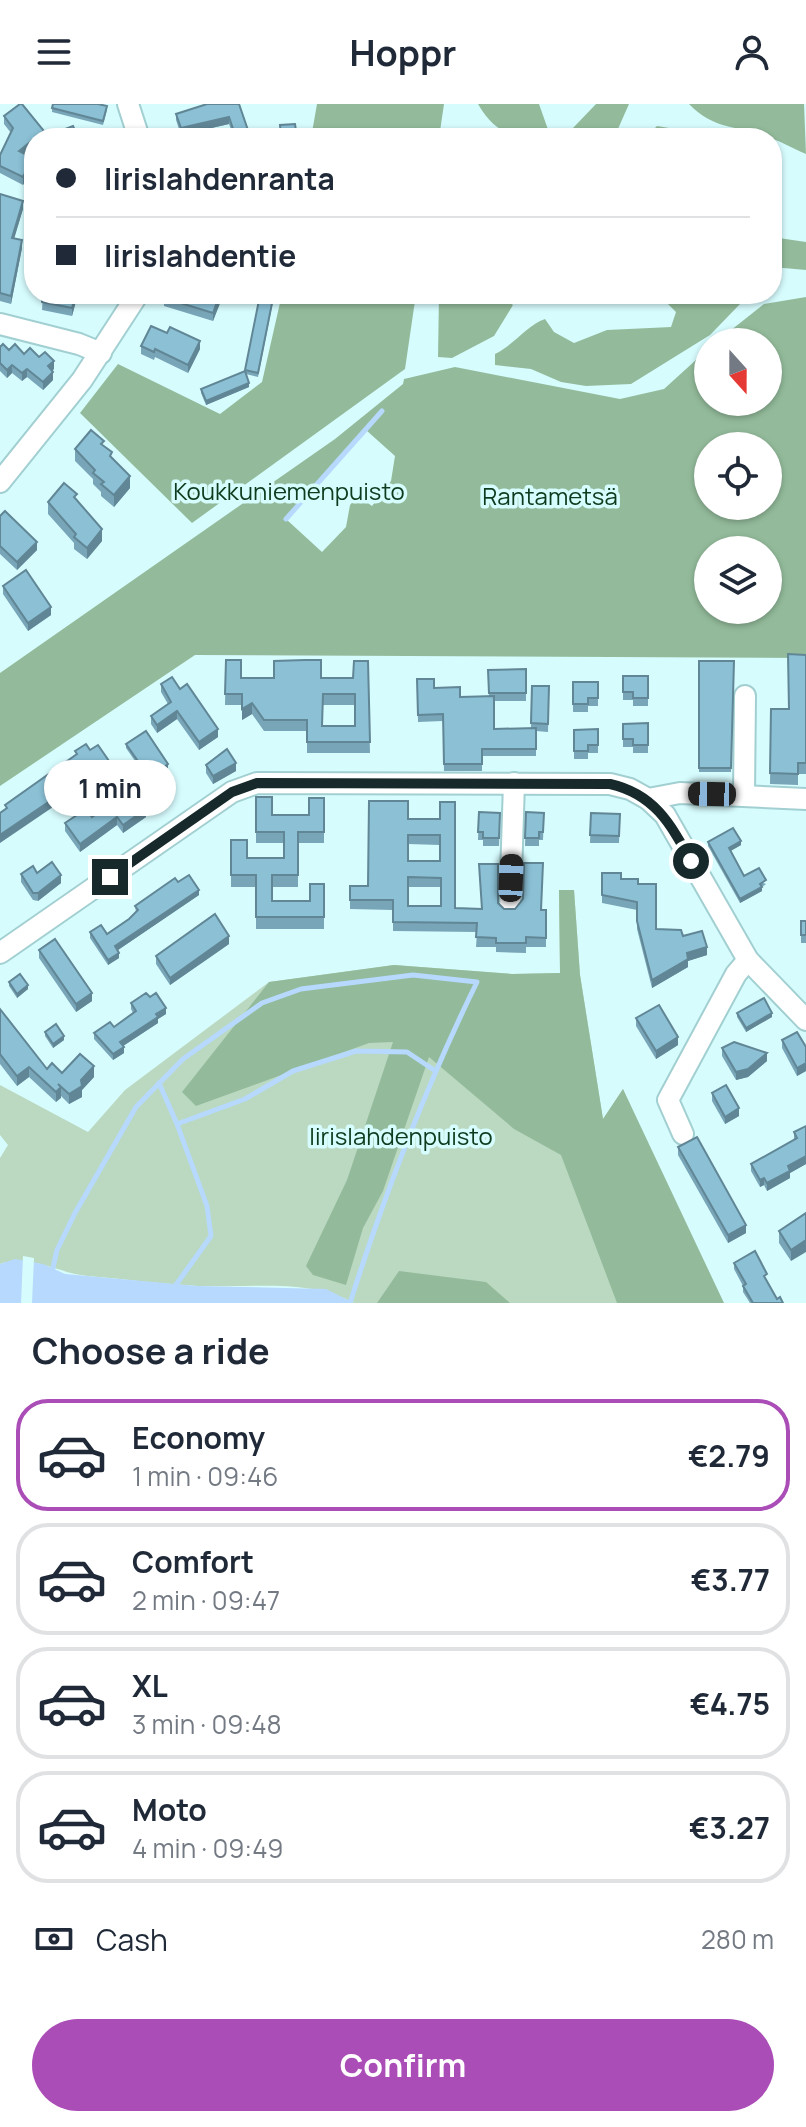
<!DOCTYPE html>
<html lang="en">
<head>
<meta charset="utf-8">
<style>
  body { margin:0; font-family:Manrope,sans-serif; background:#f2f2f3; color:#1f2937; height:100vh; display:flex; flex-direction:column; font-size:30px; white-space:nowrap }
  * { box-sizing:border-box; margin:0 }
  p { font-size:26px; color:#747a83 }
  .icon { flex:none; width:44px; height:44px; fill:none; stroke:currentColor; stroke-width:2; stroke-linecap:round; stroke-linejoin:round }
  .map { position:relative; height:1199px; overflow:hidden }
  .panel { display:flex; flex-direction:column; background:#fff; flex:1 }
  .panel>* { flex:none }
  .banner { position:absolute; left:24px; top:24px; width:758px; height:176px; border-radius:32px; box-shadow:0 2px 6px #0004; display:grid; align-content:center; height:176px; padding:0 32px; background:#fff }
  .needle { width:52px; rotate:159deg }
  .controls { position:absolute; left:694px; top:224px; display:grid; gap:16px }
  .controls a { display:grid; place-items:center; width:88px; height:88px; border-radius:50%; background:#fff; box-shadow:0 2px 6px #0004; font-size:40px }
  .end { position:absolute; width:36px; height:36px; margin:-18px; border:10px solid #17292a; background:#fff; box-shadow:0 0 0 4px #fff }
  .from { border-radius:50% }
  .bubble { position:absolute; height:56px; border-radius:28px; background:#fff; box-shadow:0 2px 6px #0004; font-size:26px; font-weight:700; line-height:56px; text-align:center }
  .car { position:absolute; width:24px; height:48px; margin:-24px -12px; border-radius:10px; box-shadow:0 0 6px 2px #0007; background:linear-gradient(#222 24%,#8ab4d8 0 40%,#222 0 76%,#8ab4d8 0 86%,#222 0) }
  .banner b { display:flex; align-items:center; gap:28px; height:76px; font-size:30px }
  .banner b+b { border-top:2px solid #e0e1e3 }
  .banner i { width:20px; height:20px; background:#1f2937 }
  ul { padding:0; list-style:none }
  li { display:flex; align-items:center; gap:24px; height:112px; margin:0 16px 12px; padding:0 16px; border:4px solid #e0e1e3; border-radius:32px }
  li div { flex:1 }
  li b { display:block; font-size:30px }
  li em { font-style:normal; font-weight:700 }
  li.active { border-color:#ab4db7 }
  li>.icon { width:72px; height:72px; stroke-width:1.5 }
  h2 { padding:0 32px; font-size:36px; line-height:96px }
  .pay { display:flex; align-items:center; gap:20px; height:88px; padding:0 32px; font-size:30px }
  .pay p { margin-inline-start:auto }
  .button { display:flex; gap:16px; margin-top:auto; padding:16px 32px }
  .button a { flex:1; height:92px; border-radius:48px; background:#ab4db7; color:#fff; font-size:32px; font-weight:700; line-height:92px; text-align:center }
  header { display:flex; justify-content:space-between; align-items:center; height:104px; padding:0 32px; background:#fff; font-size:36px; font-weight:700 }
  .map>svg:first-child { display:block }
</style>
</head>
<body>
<header><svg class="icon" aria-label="menu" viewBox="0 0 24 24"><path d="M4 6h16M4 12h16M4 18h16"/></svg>Hoppr<svg class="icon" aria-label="person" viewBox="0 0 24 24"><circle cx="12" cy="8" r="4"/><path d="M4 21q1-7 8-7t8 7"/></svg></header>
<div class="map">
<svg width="806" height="1199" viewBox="0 0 806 1199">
  <rect width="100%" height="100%" fill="#d7fcfe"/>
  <path fill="#bbd9c1" d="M559,786H574L580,871L603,1015L623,985L652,1053L656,1199H354C309,1174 249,1184 198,1182C161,1180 125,1175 88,1172C57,1169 31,1150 0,1160V1054L8,1041L0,1031V981L88,1028L125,986L269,878L394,861L512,870L560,869Z"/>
  <g fill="#93bb9b" fill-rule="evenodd">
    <path d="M317,0H444L439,34H311Z"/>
    <path d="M478,0H539L551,34C517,34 497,33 478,0Z"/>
    <path d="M596,0H629L614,34H571L573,24Z"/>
    <path d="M689,0H804L806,50C792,44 778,36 765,32C735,21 714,26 689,0Z"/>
    <path d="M657,22L687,27L693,34H645Z"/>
    <path d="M772,133L806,138V166L772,163Z"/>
    <path d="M282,190H416L405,265L192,419L80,309L118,260L220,310L262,278Z"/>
    <path d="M439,190H497L513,201L494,232L452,254L438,253Z"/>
    <path d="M614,190H739L741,199L710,231L631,280L586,282L561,278L531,265L495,261V250C514,241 527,221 545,215L554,228L574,239L607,226L671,223L676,208L663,195L612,193Z"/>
    <path d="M806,193V554L195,551L0,682V569L335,335L403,280L404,275L455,263L620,295L664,285L708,245V298H768V238H716L764,200ZM366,326L395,352L391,377L372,402L358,392L350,401L346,423L322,448L286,415ZM708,342H768V402H708ZM708,446H768V506H708Z"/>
    <path d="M559,786H574L580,871L603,1015L623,985L724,1199H617L561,1051L514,1025L429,953L383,1087L363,1124L346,1181L313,1171L306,1162L347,1076L393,938L369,939L196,1002L182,988L269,878L394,861L512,870L560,869Z"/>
    <path d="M399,1167L486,1178L510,1199H377Z"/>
  </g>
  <path fill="#b6d9fd" d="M15,1155L43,1160L65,1170L197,1182L326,1185L354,1199H0V1160Z"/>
  <path fill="#d7fcfe" d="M23,1152L34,1154L32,1199H21Z"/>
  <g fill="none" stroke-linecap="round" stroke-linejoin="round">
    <g stroke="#b6d9fd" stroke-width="5">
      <path d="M286,415L382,307"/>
      <path d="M159,979L177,1020L245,995L293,967L356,947L407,948L434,966"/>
      <path d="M52,1168L57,1146L75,1109L136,1003L183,955L262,899L301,885L413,871L477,878C426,982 385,1089 350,1199"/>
      <path d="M173,1185L211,1132L207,1102L177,1020"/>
    </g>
    <g stroke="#a2cfd1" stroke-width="24">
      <g id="minor">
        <path d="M128,0L139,34"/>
        <path d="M0,220L79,240L101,249"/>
        <path d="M0,378L82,276L138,190"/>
        <path d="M744,690L745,592"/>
        <path d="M648,695L665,711L748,856L806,916"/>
        <path d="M510,803L514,679"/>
        <path d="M0,849L232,688L257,679L610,680L630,685L648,695L680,689L806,695"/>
        <path d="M683,1030L668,996L736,870L748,856"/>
      </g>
    </g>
    <use href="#minor" stroke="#fff" stroke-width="20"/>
  </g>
  <g fill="#78a5b7" fill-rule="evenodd">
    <path d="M239,0L250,34H234L229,20L181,31L176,16V10Z"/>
    <path d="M52,4L107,6L103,21L52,8Z"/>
    <path d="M4,12L44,34H34V43L25,50L33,62L23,81L0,69V51L11,29L4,20Z"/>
    <path d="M0,90L23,105L14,134L22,144L11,200L0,197Z"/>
    <path d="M43,190H78L72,212L42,206Z"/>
    <path d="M223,190L213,217L164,202V194Z"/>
    <path d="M273,198L258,273L246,270L249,283L206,301L201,289V285L245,269V266Z"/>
    <path d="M141,242L200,245L188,269L155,253L154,256L141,250Z"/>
    <path d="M0,243L39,253L54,265L52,266L53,276L43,286L27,273L22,277L12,269L7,274L0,267Z"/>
    <path d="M104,342L130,384L114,403L101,392V388L93,380V375L75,357V345Z"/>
    <path d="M77,396L102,437L87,455L74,445V439L48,410V398Z"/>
    <path d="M0,412L37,446L17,466L0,450Z"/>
    <path d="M3,482L51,511L28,527L3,490Z"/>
    <path d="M806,551V670H798V681L770,680L771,605H789Z"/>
    <path d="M226,556L241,574H353L368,557L370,649H307V627H264L252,610L242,616V601H225ZM323,601H355V622H323Z"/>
    <path d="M699,557H734L731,668H699Z"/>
    <path d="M526,565V597H494V625L531,624L532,582H549L548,628L536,627V652H482V667H444L443,617L418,618L417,575L434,584L460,593L489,592L488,566Z"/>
    <path d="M623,572H648V602H633V596H623Z"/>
    <path d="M573,578H598V602H588V608H573Z"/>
    <path d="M161,580L180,585L218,633L199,646L177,615L157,629L151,620V612L168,600L161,588Z"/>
    <path d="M648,619V649H633V643H623V620Z"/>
    <path d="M598,625V649H588V655H574V626Z"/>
    <path d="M126,640L168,664L149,677L126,644Z"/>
    <path d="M206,661L236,667L213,680L206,669Z"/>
    <path d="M256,693L272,711H309L324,694V739H298V783H272V797H310L324,780V825H256V783H231V736L247,754H284V739H256Z"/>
    <path d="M126,701L146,713L123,729L117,721L80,748L65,727V719L92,713Z"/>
    <path d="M479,708L500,709L499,742H483V736H478Z"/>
    <path d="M526,708L544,709L543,736H539V742H525Z"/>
    <path d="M591,709L620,710L619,739H590Z"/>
    <path d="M408,715H440L455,804L482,805L479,760L498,799L504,805L546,806V843H526V849L496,848V843H476L477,828L393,827V806L350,805V782H368ZM408,740L440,741V757H408ZM408,783H441V802H408Z"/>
    <path d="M708,738L741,741L730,747L744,772L766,780L762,783V787L740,799L708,742Z"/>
    <path d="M37,769L61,779L38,797L33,796L21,778V770Z"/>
    <path d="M602,769L638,780L656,825L683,832L707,851L688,857V863L652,884L637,825V806L602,799Z"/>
    <path d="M178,778L199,791L118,846L119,854L108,861L90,834V828L107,830L129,815L136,808L135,802Z"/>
    <rect x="801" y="817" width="5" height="22"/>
    <path d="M229,840L170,881L156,860V852Z"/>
    <path d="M39,846L92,897L76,908L39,854Z"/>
    <path d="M9,878L28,885L17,894L9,882Z"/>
    <path d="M150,893L166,910L158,915V919L123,942L124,949L113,956L94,935V929L114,923L133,909L131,905V899Z"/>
    <path d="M0,905L47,965L62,969L94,973L82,986V993L69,1000L61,992L56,998L29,973L17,982L0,960Z"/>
    <path d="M737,909L772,913L746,928L737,913Z"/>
    <path d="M636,914L678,941L656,955L636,922Z"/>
    <path d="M45,928L64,936L53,944L45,932Z"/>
    <path d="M782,936L806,943V967L797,972L782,944Z"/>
    <path d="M722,944L767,957L748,973L736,976L722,952Z"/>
    <path d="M712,989L739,1012L725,1020L712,997Z"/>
    <path d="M806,1022V1060L790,1069V1074L767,1087L764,1081L760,1083L751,1067V1060L794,1036V1028Z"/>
    <path d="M678,1043L746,1129L728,1139L678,1051Z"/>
    <path d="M806,1109L791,1157L779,1139V1127Z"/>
    <path d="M734,1159L767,1177L777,1195L783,1199H750L743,1188V1182L734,1165Z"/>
  </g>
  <g fill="#618695">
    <path d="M229,13V20L181,31V24Z"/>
    <path d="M44,27V34H35Z"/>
    <path d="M34,35V43L19,55V47Z"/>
    <path d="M33,54V62L23,81V73Z"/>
    <path d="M23,97V105L12,142V134Z"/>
    <path d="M22,136V144L11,200V192Z"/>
    <path d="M76,190H78L72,212V204Z"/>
    <path d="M220,190H223V192L213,217V209Z"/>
    <path d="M200,237V245L188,269V261Z"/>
    <path d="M54,257V265L48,270V262Z"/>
    <path d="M12,261V269L7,274V266Z"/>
    <path d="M27,265V273L22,277V269Z"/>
    <path d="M53,268V276L43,286V278Z"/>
    <path d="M249,279V283L206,301V297Z"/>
    <path d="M130,372V384L114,403V391Z"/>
    <path d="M102,425V437L87,455V444Z"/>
    <path d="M37,438V446L17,466V458Z"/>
    <path d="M51,503V511L28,527V519Z"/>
    <path d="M252,599V610L242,616V605Z"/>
    <path d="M177,607V615L157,629V621Z"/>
    <path d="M218,625V633L199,646V638Z"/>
    <path d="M109,657V665L0,739V731Z"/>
    <path d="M236,659V667L213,680V672Z"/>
    <path d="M168,660V664L149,677V673Z"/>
    <path d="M146,705V713L123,729V721Z"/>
    <path d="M117,713V721L80,748V740Z"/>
    <path d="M741,737V741L729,748V744Z"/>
    <path d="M61,771V779L38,797V789Z"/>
    <path d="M762,783V787L740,799V795Z"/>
    <path d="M199,786V791L115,848V842Z"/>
    <path d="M229,832V840L170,881V874Z"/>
    <path d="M707,843V851L688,857V863L652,884V876L687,849Z"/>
    <path d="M119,849V854L108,861V856Z"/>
    <path d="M28,881V885L17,894V890Z"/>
    <path d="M92,889V897L76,908V900Z"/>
    <path d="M166,904V910L158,915V919L120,944V938Z"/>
    <path d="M772,909V913L746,928V924Z"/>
    <path d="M64,932V936L53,944V940Z"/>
    <path d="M678,933V941L656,955V947Z"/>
    <path d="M124,943V949L113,956V950Z"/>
    <path d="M767,949V957L748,973L736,976V968Z"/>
    <path d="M806,959V967L797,972V964Z"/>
    <path d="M94,962V973L82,986V993L69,1000V990Z"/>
    <path d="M29,963V973L17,982V972Z"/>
    <path d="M61,983V994L56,998V988Z"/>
    <path d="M739,1004V1012L725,1020V1013Z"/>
    <path d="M806,1052V1060L790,1069V1074L767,1087V1079L788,1062Z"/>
    <path d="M764,1074V1081L760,1083V1076Z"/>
    <path d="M746,1121V1129L728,1139V1131Z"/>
    <path d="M806,1136V1148L791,1157V1146Z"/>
  </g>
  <g fill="#8bc0d5" stroke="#618695" stroke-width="2" fill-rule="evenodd">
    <path d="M20,0H22L44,27L19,47L33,54L23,73L0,62V51L13,24L4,12Z"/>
    <path d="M53,0H98L107,2L103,17L52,4Z"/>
    <path d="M207,0H239L250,32L243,34H236L229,13L181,24L176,10Z"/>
    <path d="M295,20L297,34H281L280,21Z"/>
    <path d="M73,22L78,34H50L49,31Z"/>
    <path d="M0,90L23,97L12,134L22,136L11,192L0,189Z"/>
    <path d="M43,190H76L72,204L42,198Z"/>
    <path d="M166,190H220L213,209L164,194Z"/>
    <path d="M260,191L273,194L258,269L245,266Z"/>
    <path d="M151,222L167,229L170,223L200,237L188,261L155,245L154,248L141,242Z"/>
    <path d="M3,240L9,246L15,240L24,250L30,244L39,253L45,248L54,257L48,262L53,268L43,278L27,265L22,269L12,261L7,266L0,259V243Z"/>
    <path d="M245,267L249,279L206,297L201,285Z"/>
    <path d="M91,326L104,337L101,340L112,348L110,352L130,372L114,391L101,380L104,378L93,369L95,366L75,345Z"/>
    <path d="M64,379L77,390L74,393L102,425L87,444L74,433L76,430L48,398Z"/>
    <path d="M5,407L37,438L17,458L0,442V412Z"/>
    <path d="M26,466L51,503L28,519L3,482Z"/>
    <path d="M788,550L806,551V659H798V670L770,669L771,605H789Z"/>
    <path d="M226,556H241V574H274V557L305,556H321V574H353L354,557H368L370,638H307V616H264L252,599L242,605V590H225ZM323,590H355V622H322Z"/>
    <path d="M699,557H734L731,664H699Z"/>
    <path d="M526,565V589H489L488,566Z"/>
    <path d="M623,572H648V594H633V588H623Z"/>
    <path d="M172,573L180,585L187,580L218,625L199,638L177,607L157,621L151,612L171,598L161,580Z"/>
    <path d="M417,575H434V584L460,583V593L494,592V625L536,624V645H482V660H444L443,610L418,611Z"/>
    <path d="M573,578H598V594H588V600H573Z"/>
    <path d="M532,582H549L548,620L531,619Z"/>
    <path d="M648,619V641H633V635H623V620Z"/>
    <path d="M598,625V641H588V647H574V626Z"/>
    <path d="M146,627L168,660L149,673L126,640Z"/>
    <path d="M86,640L90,646L98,641L109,657L0,731V709L7,704L5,701L77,650L75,647Z"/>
    <path d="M227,645L236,659L213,672L206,661Z"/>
    <path d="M137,692L146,705L123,721L117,713L80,740L65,719L86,705L92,713L120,693L126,701Z"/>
    <path d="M256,693H272V711H309V694H324V728H298V771H272V797H310V780H324V813H256V771H231V736H247V754H284V728H256Z"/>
    <path d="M369,697H408V715H440V698H455V804L482,805L479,760H498V799L504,805H515L523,795L524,759H543L541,806H546V834L526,833V839H496V834L476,833L477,819L393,818V796H350V782H368ZM408,731H440V757H408ZM408,773L441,774V802H408Z"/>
    <path d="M479,708L500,709L499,734H483V728H478Z"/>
    <path d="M526,708L544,709L543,728H539V734H525Z"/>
    <path d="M591,709L620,710L619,732L590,731Z"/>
    <path d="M733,724L741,737L729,744L744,772L759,764L766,776L760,780L762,783L740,795L708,738Z"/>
    <path d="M52,758L61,771L38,789H33L21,770L33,762L37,769Z"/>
    <path d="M602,769H621V775H638V780H656V825L681,826L683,832L702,827L707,843L687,849L688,855L652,876L637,817V798L602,791Z"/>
    <path d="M189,771L199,786L115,842L119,849L108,856L90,828L101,821L107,830L129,815L138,806L135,802L175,774L178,778Z"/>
    <path d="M215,810L229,832L170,874L156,852Z"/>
    <rect x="801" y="817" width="5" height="14"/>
    <path d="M55,835L92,889L76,900L39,846Z"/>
    <path d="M20,870L28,881L17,890L9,878Z"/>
    <path d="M146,889L150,893L156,889L166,904L156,910L158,913L120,938L124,943L113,950L94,929L110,918L114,923L136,907L131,899Z"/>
    <path d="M764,894L772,909L746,924L737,909Z"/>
    <path d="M659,901L678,933L656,947L636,914Z"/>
    <path d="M0,905L47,965L52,959L62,969L80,950L94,962L81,976L82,982L69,990L58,980L61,983L56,988L29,963L17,972L0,950Z"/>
    <path d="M56,920L64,932L53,940L45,928Z"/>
    <path d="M797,928L806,943V959L797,964L782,936Z"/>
    <path d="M734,938L767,949L748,965L736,968L722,944Z"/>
    <path d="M726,981L739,1004L725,1013L712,989Z"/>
    <path d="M806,1022V1052L788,1062L790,1067L767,1079L764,1074L760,1076L751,1060L797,1034L794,1028Z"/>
    <path d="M697,1033L746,1121L728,1131L678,1043Z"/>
    <path d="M806,1109V1136L791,1146L779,1127Z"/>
    <path d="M755,1147L767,1170L764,1172L777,1195L780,1193L783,1199H753L743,1182L746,1180L734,1159Z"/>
  </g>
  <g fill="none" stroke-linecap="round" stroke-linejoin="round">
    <path stroke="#17292a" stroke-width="10" d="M110,773L232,688L257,679L610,680C654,690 670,719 691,757"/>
  </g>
  <g text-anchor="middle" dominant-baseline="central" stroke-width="7" stroke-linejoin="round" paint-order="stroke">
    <g font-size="24" fill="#0c3c1d" stroke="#d7fcfe">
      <text x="289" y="386">Koukkuniemenpuisto</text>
      <text x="550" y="391">Rantametsä</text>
      <text x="401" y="1031">Iirislahdenpuisto</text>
    </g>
  </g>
</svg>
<div class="controls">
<a><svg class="needle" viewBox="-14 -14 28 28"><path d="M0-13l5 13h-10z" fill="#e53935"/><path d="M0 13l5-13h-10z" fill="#747a83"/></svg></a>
<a><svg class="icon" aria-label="locate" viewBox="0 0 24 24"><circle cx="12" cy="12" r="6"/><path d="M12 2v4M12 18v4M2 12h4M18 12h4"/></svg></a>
<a><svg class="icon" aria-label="layers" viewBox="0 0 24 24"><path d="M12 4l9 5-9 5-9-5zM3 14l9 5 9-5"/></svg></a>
</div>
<i class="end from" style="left:691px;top:757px"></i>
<i class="end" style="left:110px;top:773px"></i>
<div class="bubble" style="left:44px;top:656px;width:132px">1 min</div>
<i class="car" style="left:712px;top:690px;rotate:271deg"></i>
<i class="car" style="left:511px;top:774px;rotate:2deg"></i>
<div class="banner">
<b><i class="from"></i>Iirislahdenranta</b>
<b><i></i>Iirislahdentie</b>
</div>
</div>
<section class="panel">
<h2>Choose a ride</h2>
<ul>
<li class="active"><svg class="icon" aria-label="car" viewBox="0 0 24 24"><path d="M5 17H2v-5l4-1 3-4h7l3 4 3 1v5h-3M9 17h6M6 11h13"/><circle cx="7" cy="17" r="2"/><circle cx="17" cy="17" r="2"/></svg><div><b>Economy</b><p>1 min · 09:46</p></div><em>€2.79</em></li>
<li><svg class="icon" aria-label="car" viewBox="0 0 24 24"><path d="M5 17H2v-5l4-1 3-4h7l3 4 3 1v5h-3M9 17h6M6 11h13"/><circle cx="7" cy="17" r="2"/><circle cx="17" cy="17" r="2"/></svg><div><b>Comfort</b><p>2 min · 09:47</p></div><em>€3.77</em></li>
<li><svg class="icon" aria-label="car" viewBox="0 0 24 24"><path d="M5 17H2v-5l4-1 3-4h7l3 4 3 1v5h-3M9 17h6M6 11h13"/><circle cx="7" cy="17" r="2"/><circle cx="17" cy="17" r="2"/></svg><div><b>XL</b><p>3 min · 09:48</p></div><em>€4.75</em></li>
<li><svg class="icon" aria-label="car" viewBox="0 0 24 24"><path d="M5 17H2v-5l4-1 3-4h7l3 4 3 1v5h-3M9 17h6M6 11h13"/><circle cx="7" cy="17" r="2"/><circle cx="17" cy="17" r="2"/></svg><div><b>Moto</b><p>4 min · 09:49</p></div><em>€3.27</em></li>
</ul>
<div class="pay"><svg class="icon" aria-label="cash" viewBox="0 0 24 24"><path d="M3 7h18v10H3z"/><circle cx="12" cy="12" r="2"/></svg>Cash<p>280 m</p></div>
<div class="button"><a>Confirm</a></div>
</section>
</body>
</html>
